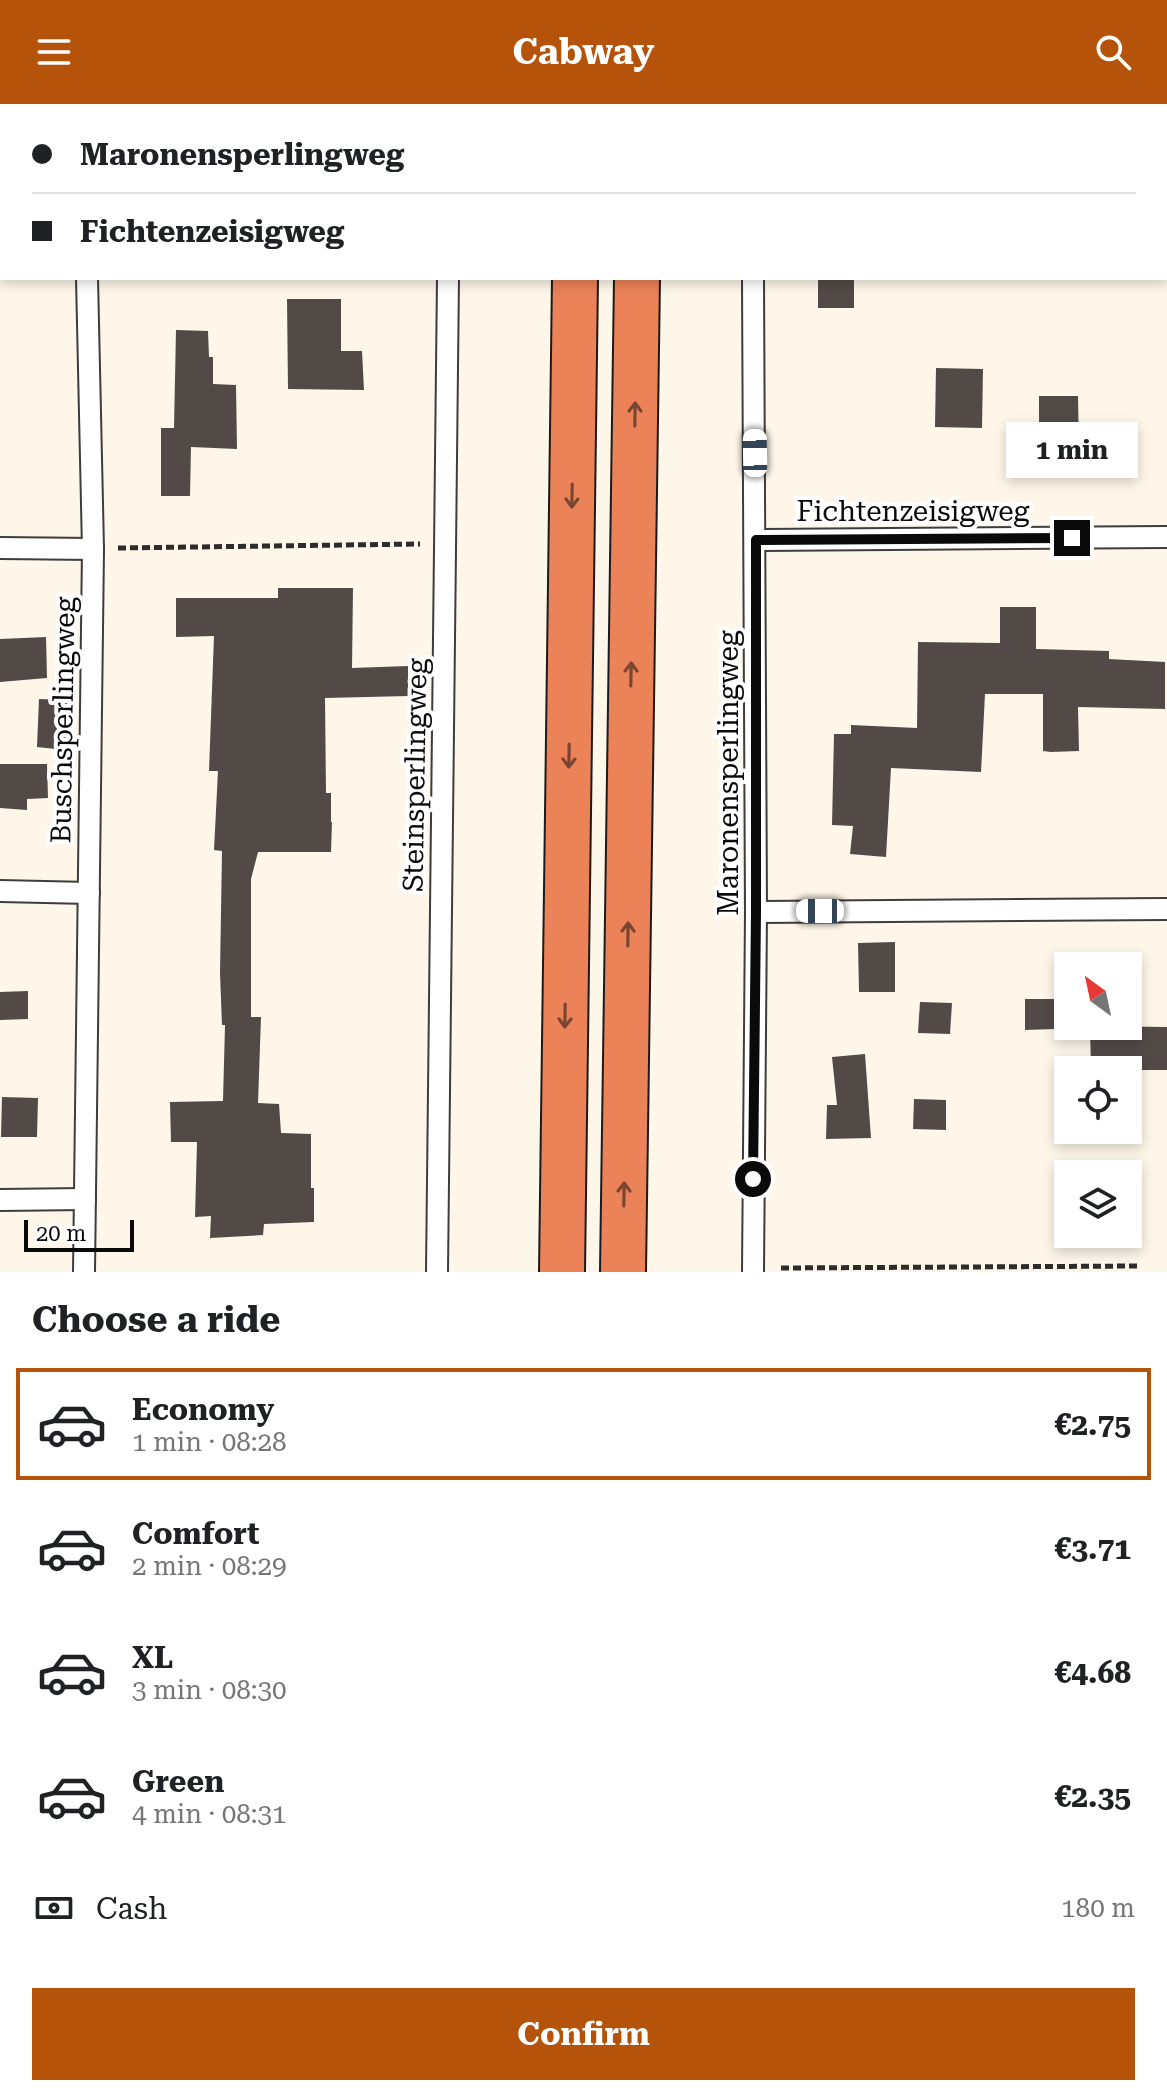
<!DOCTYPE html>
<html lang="en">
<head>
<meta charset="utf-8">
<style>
  body { margin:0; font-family:"Roboto Serif",serif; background:#f2f2f2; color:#202124; height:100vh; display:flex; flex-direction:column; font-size:30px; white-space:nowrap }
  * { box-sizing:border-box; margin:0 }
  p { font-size:26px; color:#757577 }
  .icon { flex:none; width:44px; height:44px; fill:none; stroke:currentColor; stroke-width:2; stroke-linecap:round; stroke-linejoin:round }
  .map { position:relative; height:1168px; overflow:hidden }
  .side { display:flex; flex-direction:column; background:#fff; flex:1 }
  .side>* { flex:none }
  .top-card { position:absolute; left:0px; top:0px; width:1168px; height:176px; box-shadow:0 4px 12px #0003; display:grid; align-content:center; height:176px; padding:0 32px; background:#fff }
  .needle { width:52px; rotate:327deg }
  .tools { position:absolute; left:1054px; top:848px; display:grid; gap:16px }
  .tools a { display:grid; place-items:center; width:88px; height:88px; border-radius:0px; background:#fff; box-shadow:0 4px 12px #0003; font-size:40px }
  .scale { position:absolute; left:24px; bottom:20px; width:110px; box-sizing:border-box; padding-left:8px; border:4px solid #0a0a0a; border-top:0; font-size:22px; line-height:28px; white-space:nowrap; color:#0a0a0a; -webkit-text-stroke:6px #fff; paint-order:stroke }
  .end { position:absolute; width:36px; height:36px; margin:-18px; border:10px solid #0a0a0a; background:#fff; box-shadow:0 0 0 4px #fff }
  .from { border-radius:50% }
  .bubble { position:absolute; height:56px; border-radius:0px; background:#fff; box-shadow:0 4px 12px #0003; font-size:26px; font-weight:700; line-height:56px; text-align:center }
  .car { position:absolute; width:24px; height:48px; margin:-24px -12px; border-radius:10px; box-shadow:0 0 6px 2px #0007; background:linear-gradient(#fff 24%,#345 0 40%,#fff 0 76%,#345 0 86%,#fff 0) }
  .top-card b { display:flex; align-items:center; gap:28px; height:76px; font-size:30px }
  .top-card b+b { border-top:2px solid #e0e0e0 }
  .top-card i { width:20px; height:20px; background:#202124 }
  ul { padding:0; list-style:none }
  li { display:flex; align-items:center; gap:24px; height:112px; margin:0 16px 12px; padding:0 16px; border:4px solid transparent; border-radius:0px }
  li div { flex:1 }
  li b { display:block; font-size:30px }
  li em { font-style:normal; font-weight:700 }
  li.current { border-color:#b45309 }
  li>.icon { width:72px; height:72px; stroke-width:1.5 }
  h2 { padding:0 32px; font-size:36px; line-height:96px }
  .pay { display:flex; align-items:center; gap:20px; height:88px; padding:0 32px; font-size:30px }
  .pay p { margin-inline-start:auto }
  .primary-button { display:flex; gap:16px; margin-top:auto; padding:16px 32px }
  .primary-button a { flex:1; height:92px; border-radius:0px; background:#b45309; color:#fff; font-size:32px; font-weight:700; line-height:92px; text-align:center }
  header { display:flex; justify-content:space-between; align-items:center; height:104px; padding:0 32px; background:#b45309; color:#fff; font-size:36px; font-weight:700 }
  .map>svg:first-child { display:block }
</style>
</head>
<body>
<header><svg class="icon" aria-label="menu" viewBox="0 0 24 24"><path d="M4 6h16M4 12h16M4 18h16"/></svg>Cabway<svg class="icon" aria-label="search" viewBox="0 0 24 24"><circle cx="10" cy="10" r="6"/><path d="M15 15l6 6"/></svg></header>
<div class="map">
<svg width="1167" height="1168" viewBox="0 0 1167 1168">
  <rect width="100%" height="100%" fill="#fef6e8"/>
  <g fill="#524a47">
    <rect x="818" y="174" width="36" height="30"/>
    <path d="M287,195H341V247H362L364,286L288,285Z"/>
    <path d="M176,226L208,227L209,253H213V280L236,281L237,345L191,343L190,392H161V324H174Z"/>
    <path d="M936,264L983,265L982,324L935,323Z"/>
    <path d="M1039,292H1078L1079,344L1039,343Z"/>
    <path d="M278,484H353L352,564L408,562V592L325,594L326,689H331V718H332L331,748H258L251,775V913H261L258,999L279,1000L281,1029L311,1030V1084H314V1118L264,1120L263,1131L210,1134L211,1112L195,1113L197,1038H171L170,998L223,997L225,921H222L220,869L222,747L214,746L218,667H209L214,532L176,533V494H278Z"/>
    <path d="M1000,503H1036V545L1109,547V555L1165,558V605L1078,603L1079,647L1051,648L1043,647V590H985L981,668L891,664L886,753L850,750L853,722L832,721L834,630H851V621L917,624L918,538L1000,539Z"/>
    <path d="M46,533L47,574L0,578V535Z"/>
    <path d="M39,595L68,596L65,646L37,643Z"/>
    <path d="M0,660H47L48,694L27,695V706L0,704Z"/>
    <path d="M895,838V888H859L858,839Z"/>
    <path d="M28,887V915L0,916V888Z"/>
    <path d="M1025,895H1055V925L1025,926Z"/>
    <path d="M920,898L952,899L950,930L918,929Z"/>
    <path d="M1090,922L1167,923V966H1091Z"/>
    <path d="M865,950L871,1034L826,1035L827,1001H837L832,953Z"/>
    <path d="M2,993L38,994L37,1033H1Z"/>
    <path d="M914,995L946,996V1026L913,1025Z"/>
  </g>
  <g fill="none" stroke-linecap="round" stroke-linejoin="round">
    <g stroke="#3d3d3d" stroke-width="24">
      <g id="lane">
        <path d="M83,0V2"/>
        <path d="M446,0V2"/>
        <path d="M752,2V0"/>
        <path d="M0,98H2"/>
        <path d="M756,436L1167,433"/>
        <path d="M0,444L93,445"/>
        <path d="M0,787L89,789"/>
        <path d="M756,808L1167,805"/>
        <path d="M0,1096L85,1095"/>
        <path d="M84,1168L93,445L87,174"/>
        <path d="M437,1168L448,174"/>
        <path d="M753,1168L756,808L753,174"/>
      </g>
    </g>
    <g stroke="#1b1b1b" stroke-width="48">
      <g id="highway">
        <path d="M577,2V0"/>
        <path d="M640,2V0"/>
        <path d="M562,1168L575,174"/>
        <path d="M623,1168L637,174"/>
      </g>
    </g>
    <g stroke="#2c2c2c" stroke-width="5" stroke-dasharray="8 4" stroke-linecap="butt">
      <path d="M1166,33H1167"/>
      <path d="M118,444L420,440"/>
      <path d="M781,1164L1139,1162"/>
    </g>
    <use href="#lane" stroke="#fff" stroke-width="20"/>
    <use href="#highway" stroke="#ec8258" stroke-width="44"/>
  </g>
  <defs><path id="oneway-shaft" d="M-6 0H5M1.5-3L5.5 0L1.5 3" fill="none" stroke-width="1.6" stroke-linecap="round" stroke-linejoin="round" transform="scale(2)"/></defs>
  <g stroke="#7b4631">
    <use href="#oneway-shaft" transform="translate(635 310) rotate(-89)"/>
    <use href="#oneway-shaft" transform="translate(572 392) rotate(91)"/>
    <use href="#oneway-shaft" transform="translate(631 570) rotate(-89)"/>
    <use href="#oneway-shaft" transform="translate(569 652) rotate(91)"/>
    <use href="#oneway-shaft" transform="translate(628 830) rotate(-89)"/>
    <use href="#oneway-shaft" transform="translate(565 912) rotate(91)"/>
    <use href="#oneway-shaft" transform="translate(624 1090) rotate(-89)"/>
  </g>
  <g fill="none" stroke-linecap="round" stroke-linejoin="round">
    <path stroke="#0a0a0a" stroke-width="10" d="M753,1075L756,808V436L1072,434"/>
  </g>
  <g text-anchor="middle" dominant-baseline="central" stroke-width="8" stroke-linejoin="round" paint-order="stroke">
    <g font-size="28" fill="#0a0a0a" stroke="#fff">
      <text x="913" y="407">Fichtenzeisigweg</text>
      <text transform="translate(63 616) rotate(-89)">Buschsperlingweg</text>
      <text transform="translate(728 669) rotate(-90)">Maronensperlingweg</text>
      <text transform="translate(415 671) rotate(-89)">Steinsperlingweg</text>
    </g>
  </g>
</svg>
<div class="tools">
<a><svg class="needle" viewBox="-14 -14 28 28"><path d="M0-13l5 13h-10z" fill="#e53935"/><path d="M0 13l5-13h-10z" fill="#757577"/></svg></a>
<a><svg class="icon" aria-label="locate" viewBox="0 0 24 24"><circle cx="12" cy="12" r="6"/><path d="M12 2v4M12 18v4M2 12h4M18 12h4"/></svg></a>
<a><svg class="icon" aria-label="layers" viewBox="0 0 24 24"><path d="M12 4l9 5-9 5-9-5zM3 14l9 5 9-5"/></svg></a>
</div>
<div class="scale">20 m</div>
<i class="end from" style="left:753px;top:1075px"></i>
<i class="end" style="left:1072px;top:434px"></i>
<div class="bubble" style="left:1006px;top:318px;width:132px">1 min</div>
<i class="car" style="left:755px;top:349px;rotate:359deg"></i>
<i class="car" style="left:820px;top:807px;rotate:270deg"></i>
<div class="top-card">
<b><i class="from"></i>Maronensperlingweg</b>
<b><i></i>Fichtenzeisigweg</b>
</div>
</div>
<section class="side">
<h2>Choose a ride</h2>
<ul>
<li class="current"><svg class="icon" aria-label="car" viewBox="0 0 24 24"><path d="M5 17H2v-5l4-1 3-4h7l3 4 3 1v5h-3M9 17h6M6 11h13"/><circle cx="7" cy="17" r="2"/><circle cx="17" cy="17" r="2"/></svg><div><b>Economy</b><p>1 min · 08:28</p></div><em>€2.75</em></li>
<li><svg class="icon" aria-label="car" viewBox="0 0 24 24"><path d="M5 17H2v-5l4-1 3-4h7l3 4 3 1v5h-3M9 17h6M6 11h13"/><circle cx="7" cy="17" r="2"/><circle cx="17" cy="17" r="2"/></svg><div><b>Comfort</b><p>2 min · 08:29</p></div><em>€3.71</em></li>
<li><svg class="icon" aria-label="car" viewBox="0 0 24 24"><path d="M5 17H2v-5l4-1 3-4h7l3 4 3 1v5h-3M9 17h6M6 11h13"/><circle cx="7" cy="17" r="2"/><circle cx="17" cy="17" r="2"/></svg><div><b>XL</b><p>3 min · 08:30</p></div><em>€4.68</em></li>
<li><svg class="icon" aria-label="car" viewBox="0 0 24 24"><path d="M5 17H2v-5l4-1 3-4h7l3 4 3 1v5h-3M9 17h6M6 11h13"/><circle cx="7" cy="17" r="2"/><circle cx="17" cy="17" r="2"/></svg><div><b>Green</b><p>4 min · 08:31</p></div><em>€2.35</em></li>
</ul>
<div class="pay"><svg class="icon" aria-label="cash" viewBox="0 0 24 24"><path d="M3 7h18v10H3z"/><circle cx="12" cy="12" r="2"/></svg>Cash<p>180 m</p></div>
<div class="primary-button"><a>Confirm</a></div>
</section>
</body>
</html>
